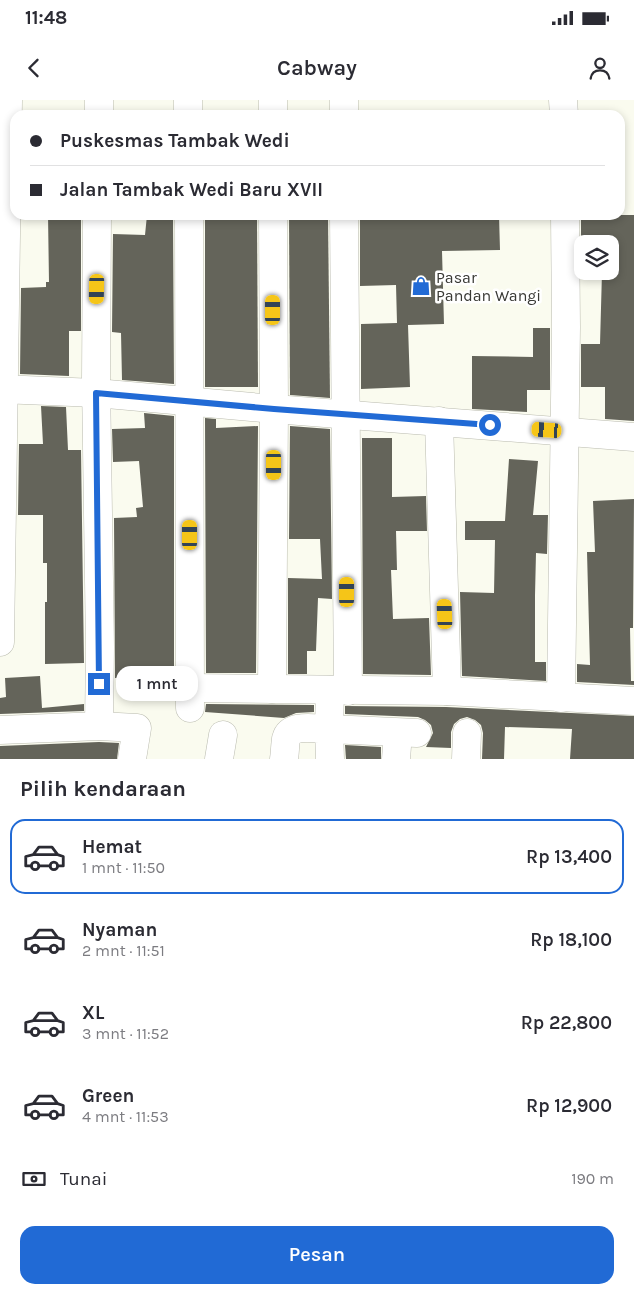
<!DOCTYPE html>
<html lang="id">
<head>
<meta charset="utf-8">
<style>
  body { margin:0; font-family:Karla,sans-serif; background:#f2f2f3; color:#2b2b33; height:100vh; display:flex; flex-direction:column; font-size:19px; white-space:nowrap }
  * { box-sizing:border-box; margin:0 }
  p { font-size:16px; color:#7c7c81 }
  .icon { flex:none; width:28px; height:28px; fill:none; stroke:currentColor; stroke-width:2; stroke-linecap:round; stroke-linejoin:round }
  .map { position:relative; height:659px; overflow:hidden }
  .sheet { display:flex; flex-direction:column; background:#fff; flex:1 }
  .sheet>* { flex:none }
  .top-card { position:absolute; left:10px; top:10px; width:615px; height:110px; border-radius:15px; box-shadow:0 2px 8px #0003; display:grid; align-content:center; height:110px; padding:0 20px; background:#fff }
  .tools { position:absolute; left:574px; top:135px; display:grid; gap:10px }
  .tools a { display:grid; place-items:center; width:45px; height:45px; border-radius:10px; background:#fff; box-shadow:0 2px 8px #0003; font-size:25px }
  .end { position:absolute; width:22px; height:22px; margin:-11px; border:6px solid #216ad5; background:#fff; box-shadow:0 0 0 2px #fff }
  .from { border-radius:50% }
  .bubble { position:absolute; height:35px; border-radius:15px; background:#fff; box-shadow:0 2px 8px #0003; font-size:16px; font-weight:600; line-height:35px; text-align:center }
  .car { position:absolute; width:15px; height:30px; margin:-15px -8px; border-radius:6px; box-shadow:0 0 4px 1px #0007; background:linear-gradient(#f5c518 24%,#345 0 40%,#f5c518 0 76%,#345 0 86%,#f5c518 0) }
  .top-card b { display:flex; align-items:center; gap:18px; height:48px; font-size:19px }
  .top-card b+b { border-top:1px solid #e1e1e2 }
  .top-card i { width:12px; height:12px; background:#2b2b33 }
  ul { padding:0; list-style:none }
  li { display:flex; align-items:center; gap:15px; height:75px; margin:0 10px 8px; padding:0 10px; border:2px solid transparent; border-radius:15px }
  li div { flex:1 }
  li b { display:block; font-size:19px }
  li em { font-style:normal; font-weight:600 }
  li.current { border-color:#216ad5 }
  li>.icon { width:45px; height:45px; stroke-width:1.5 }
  h2 { padding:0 20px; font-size:22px; line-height:60px }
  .pay { display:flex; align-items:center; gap:12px; height:55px; padding:0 20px; font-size:19px }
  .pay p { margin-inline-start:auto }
  .primary-button { display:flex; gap:10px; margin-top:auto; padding:10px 20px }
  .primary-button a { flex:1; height:58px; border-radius:15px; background:#216ad5; color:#fff; font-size:20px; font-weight:600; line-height:58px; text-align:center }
  .status { display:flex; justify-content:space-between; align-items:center; height:35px; padding:0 25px; background:#fff; direction:ltr }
  .status svg { height:14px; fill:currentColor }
  header { display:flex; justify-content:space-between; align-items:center; height:65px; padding:0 20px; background:#fff; font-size:22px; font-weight:600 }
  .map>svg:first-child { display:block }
</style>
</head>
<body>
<div class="status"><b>11:48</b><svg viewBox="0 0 49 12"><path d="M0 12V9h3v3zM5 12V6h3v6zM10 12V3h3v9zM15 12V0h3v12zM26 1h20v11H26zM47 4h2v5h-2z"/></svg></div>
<header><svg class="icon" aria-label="back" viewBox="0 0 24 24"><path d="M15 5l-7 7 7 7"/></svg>Cabway<svg class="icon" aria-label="person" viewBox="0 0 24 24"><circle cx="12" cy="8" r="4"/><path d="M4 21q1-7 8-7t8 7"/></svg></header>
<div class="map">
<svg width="634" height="659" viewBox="0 0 634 659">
  <rect width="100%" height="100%" fill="#fafbef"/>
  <g fill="#64645a">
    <path d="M48,115H81V231H69V276L20,274L21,188L46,187V182H49Z"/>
    <path d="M147,115H173L174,284L122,280L121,233L112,232L113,134L145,135Z"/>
    <path d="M205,115H257L258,287H205Z"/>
    <path d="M289,115H328L330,298L290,295Z"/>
    <path d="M360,115H499L500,150L442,151L444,224L408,225L410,287L361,289V224L397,223L396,185L360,186Z"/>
    <path d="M581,115H634V321L605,319V287H581V244H600L602,172L598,171H610V144H582V153H581Z"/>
    <path d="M533,228H550V290H527V312L472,309V256L533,257Z"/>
    <path d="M41,306L66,307L68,350H81L84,563L45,564V502H47V463H43V415H18L19,344H43Z"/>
    <path d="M144,313L174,316V588L146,586V579L115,578L114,418L137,417L136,408L143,407L139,361L113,362L112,329L145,328Z"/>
    <path d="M205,318L216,319V328L258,326L256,573H206Z"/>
    <path d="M290,326L330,329L332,499L318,498L316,551H307V574H288V478L322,479L320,439H289Z"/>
    <path d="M362,338H392V397L426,396L427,431H396L397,470H391L393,519L429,518L431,575L363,574Z"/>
    <path d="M509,359L538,361L533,415H548L547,454L536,453L535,495V562H546V581L462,576L460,492L494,493L495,440H465V421H505Z"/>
    <path d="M634,399L633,528H630L631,581H634V585L577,582V564L590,565L587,452H595L593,401Z"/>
    <path d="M40,576L42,608L84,604V611L0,614V598L6,597L5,578Z"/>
    <path d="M206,604L314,605V612L296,613L284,618L205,612Z"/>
    <path d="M345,606L446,607L634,616V659H570L572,629L505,627L504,659H482L483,633L481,625L475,620L467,617L460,619L454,624L451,632V648L426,647L433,633L431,625L425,620L418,617L345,614Z"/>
    <path d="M99,642L119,643L117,659H0V646Z"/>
    <path d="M345,645L381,647V659H346Z"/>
  </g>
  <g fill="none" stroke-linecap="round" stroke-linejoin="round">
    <g stroke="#babbaf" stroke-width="29">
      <g id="minor">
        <path d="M188,0V15"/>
        <path d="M563,0L564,15"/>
        <path d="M99,15V0"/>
        <path d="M273,15V0"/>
        <path d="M344,15V0"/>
        <path d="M97,115L96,281L100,547L99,626"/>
        <path d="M189,115L190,608"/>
        <path d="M344,115L348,591"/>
        <path d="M0,289L96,293L274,309L634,337"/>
        <path d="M439,321L447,591"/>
        <path d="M0,542L8,0"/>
        <path d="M190,588L447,591L634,601"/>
        <path d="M272,589L274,309L273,115"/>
        <path d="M330,590L329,629L417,633"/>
        <path d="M561,598L566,227L565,115"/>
        <path d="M0,630L99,626L137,628L132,659"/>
        <path d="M219,659L223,635"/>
        <path d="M284,659C285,653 285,645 286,639C290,623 316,629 329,629L330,659"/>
        <path d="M396,659L398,633"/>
        <path d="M466,659L467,633"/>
      </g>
    </g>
    <use href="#minor" stroke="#fff" stroke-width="28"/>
  </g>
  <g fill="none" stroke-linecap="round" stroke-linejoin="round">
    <path stroke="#216ad5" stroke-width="6" d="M99,584L96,293L274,309L490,325"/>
  </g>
  <defs>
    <g id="shop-bare" transform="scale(1.5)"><path d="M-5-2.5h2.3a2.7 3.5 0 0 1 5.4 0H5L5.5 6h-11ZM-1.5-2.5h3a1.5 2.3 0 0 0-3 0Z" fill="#216ad5" stroke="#fff" stroke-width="2.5" paint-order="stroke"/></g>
  </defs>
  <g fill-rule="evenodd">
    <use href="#shop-bare" x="421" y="186"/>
  </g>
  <g text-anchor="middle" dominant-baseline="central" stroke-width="5" stroke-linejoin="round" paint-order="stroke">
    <g font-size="16" fill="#393935" stroke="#fff" text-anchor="start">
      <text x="436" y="177">Pasar<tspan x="436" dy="18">Pandan Wangi</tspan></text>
    </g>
  </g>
</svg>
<div class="tools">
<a><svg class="icon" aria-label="layers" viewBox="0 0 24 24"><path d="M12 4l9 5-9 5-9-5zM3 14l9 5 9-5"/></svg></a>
</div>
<i class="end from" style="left:490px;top:325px"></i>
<i class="end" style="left:99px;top:584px"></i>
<div class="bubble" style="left:116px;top:566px;width:82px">1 mnt</div>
<i class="car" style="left:97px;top:189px;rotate:181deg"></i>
<i class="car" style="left:273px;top:210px;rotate:0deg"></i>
<i class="car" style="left:547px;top:330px;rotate:274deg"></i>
<i class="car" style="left:274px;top:365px;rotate:180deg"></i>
<i class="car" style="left:190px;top:435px;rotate:0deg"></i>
<i class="car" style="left:347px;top:492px;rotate:0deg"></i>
<i class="car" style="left:445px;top:514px;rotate:358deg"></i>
<div class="top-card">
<b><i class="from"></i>Puskesmas Tambak Wedi</b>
<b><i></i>Jalan Tambak Wedi Baru XVII</b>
</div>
</div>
<section class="sheet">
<h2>Pilih kendaraan</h2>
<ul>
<li class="current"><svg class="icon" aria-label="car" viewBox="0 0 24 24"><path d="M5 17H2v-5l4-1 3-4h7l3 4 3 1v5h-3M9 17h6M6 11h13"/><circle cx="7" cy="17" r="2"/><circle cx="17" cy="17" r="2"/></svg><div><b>Hemat</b><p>1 mnt · 11:50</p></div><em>Rp 13,400</em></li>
<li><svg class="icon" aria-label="car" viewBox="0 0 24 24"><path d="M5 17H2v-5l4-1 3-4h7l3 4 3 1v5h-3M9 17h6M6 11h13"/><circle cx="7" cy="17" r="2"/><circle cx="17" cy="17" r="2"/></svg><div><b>Nyaman</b><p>2 mnt · 11:51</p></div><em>Rp 18,100</em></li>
<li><svg class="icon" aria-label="car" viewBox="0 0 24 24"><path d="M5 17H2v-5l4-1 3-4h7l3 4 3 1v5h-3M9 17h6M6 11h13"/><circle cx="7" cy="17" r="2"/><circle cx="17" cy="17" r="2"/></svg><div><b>XL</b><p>3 mnt · 11:52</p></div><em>Rp 22,800</em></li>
<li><svg class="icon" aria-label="car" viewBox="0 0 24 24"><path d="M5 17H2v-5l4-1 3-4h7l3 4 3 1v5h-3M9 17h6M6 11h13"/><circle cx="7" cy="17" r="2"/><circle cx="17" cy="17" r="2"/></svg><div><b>Green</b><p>4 mnt · 11:53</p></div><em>Rp 12,900</em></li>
</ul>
<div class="pay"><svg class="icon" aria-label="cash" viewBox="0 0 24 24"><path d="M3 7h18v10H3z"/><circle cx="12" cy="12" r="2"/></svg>Tunai<p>190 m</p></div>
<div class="primary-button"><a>Pesan</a></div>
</section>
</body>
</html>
